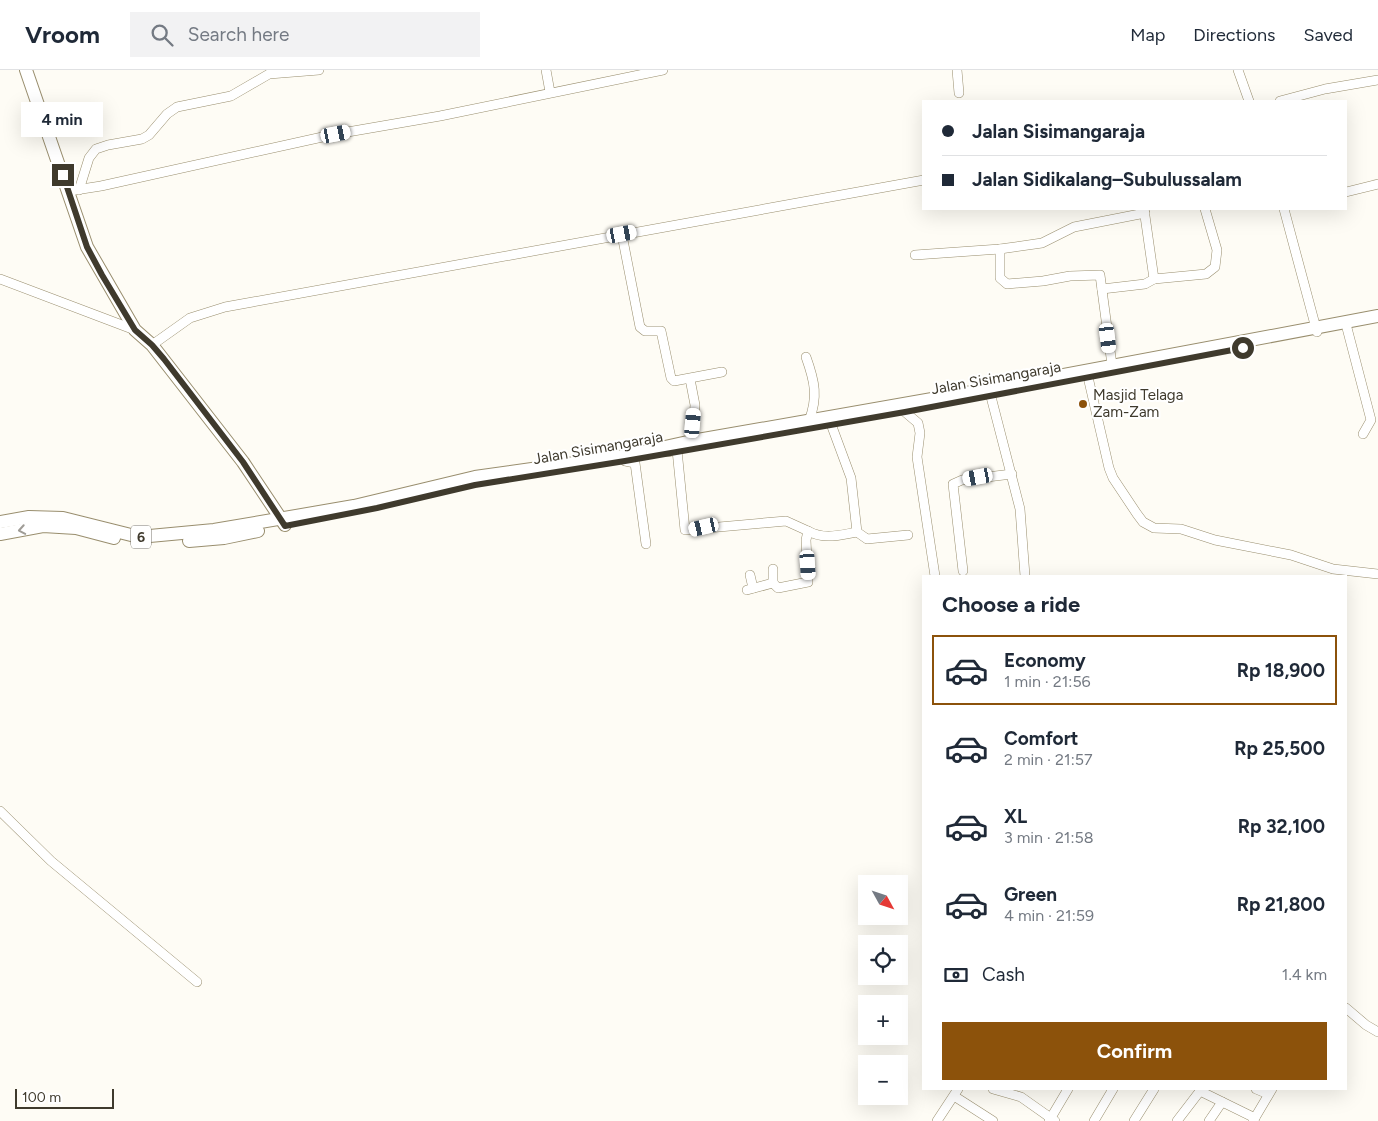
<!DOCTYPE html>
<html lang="en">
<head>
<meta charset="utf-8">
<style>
  body { margin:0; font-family:Figtree,sans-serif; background:#f2f2f3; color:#1f2937; height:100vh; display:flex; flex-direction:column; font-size:19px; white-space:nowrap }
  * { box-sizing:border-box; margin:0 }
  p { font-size:16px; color:#747a83 }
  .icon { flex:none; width:28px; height:28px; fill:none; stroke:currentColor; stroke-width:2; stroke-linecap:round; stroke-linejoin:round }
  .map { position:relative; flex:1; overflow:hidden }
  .panel { position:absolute; left:922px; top:505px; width:425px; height:515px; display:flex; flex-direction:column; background:#fff; border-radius:0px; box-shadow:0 5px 20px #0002 }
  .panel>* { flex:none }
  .hud { position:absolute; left:922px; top:30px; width:425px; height:110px; border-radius:0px; box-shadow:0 5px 20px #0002; display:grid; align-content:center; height:110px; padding:0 20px; background:#fff }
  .needle { width:32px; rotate:130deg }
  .buttons { position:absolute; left:858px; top:805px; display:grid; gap:10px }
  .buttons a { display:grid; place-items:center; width:50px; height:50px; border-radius:0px; background:#fff; box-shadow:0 5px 20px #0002; font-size:25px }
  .scale { position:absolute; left:15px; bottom:12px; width:99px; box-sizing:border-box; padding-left:5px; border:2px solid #3f3a2d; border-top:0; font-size:14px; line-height:18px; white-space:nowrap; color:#3f3a2d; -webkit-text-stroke:4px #fff; paint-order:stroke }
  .end { position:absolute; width:22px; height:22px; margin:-11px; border:6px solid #3f3a2d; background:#fff; box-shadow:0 0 0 2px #fff }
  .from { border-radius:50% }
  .bubble { position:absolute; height:35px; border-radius:0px; background:#fff; box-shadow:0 5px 20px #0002; font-size:16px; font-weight:700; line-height:35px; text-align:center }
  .car { position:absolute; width:15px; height:30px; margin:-15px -8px; border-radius:6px; box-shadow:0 0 4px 1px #0007; background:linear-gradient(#fff 24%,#345 0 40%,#fff 0 76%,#345 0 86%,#fff 0) }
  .hud b { display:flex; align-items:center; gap:18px; height:48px; font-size:19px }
  .hud b+b { border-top:1px solid #e0e1e3 }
  .hud i { width:12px; height:12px; background:#1f2937 }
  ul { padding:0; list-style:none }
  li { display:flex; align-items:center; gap:15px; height:70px; margin:0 10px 8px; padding:0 10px; border:2px solid transparent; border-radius:0px }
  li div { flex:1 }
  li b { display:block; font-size:19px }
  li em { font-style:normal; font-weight:700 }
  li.active { border-color:#8c520b }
  li>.icon { width:45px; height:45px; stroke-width:1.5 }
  h2 { padding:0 20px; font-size:22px; line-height:60px }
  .pay { display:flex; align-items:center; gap:12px; height:55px; padding:0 20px; font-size:19px }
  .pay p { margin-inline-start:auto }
  .primary-button { display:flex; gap:10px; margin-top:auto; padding:10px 20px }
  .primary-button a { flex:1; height:58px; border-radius:0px; background:#8c520b; color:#fff; font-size:20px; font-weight:700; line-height:58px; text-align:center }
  header { display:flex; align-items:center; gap:30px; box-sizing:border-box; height:70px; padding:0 25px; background:#fff; border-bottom:1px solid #e0e1e3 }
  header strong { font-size:24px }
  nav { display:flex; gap:28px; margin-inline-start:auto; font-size:18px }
  .search { width:350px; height:45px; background:#f2f2f3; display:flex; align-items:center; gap:12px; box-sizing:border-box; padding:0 18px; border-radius:0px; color:#747a83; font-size:19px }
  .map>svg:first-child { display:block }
</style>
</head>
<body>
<header>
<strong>Vroom</strong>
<div class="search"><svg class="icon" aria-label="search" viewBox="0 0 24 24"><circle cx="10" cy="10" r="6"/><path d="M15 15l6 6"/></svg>Search here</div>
<nav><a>Map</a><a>Directions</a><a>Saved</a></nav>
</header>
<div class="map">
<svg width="1378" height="1051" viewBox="0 0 1378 1051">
  <rect width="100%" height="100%" fill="#fefcf5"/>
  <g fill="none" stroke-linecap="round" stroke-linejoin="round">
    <g stroke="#998e6e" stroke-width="10">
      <g id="minor">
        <path d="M546,0L550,22"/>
        <path d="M957,0L959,23"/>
        <path d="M1238,0L1249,31"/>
        <path d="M1280,31L1325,19L1378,10"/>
        <path d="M79,120L89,88L96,79L108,75L142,69L149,65L167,44L177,37L231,26L269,4L319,0"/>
        <path d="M69,121L101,116L336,64L440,46L663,0"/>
        <path d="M1346,122L1378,114"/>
        <path d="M1284,139L1317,262"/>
        <path d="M622,165L640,257L645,261H661L671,308L674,311L722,302"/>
        <path d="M1000,179V208L1007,214L1043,211L1070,206L1100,205L1112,295"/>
        <path d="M915,185L1000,179L1042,173L1074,157L1145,143"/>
        <path d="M0,209L135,260"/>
        <path d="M1154,209L1206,204L1215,197L1217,180L1205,139"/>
        <path d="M1102,219L1145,214L1154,209L1144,139"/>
        <path d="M1347,258L1371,350L1363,364"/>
        <path d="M152,275L190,248L225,237L924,110"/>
        <path d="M806,287C815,312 818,327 809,351"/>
        <path d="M1088,307L1109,398L1113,408L1137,444L1143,452L1154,458L1181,459L1215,470L1291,485L1333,499L1378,504"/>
        <path d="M690,309L695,335L692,371"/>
        <path d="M989,319L1020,439L1025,506"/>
        <path d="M905,334V342L918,353L920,363L917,387L935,506"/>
        <path d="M831,348V354L851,408L857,462L867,469L908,465"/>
        <path d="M667,382L677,380L685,460L786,451L808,461L806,470L808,512L778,518L773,513L747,520"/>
        <path d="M624,386L625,391L635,393L646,474"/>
        <path d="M808,461C824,470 840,465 857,462"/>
        <path d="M773,499V513"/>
        <path d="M963,501L953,414L962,410L1012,404"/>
        <path d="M750,505L753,518"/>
        <path d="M0,741L51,791L197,912"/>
        <path d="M1346,938L1366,955L1378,962"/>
        <path d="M993,1019L1021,1027L1055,1051"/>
        <path d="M1256,1019L1268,1024"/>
        <path d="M954,1026L993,1051"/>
        <path d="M937,1051L958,1019"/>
        <path d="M1049,1051L1068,1019"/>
        <path d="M1094,1051L1113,1019"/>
        <path d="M1134,1051L1154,1019"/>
        <path d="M1177,1051L1200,1021L1255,1048"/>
        <path d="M1209,1051L1222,1032"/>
        <path d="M1253,1051L1272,1019"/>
      </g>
    </g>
    <g stroke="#998e6e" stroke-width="14">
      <g id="highway">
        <path d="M26,0L87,177L135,260L152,275L243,392L285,455"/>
        <path d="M0,452L29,447L63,448L139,467L214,460L354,436L475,407L624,386L692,371L989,319L1378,246"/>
        <path d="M0,464L43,456L76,458L114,468"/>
        <path d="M189,471L224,468L258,461"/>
      </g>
    </g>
    <use href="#minor" stroke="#fff" stroke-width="9"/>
    <use href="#highway" stroke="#fff" stroke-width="12"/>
  </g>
  <defs><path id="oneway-chevron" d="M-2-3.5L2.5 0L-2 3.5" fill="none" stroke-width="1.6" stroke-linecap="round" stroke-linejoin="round" transform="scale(1.25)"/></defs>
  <use stroke="#9f9c96" href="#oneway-chevron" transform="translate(22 460) rotate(170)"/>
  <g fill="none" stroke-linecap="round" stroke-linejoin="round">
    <path stroke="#3f3a2d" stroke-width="6" d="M63,105L87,177L102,205L135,260L152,275L164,289L243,392L285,456L377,438L475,415L625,391L905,342L1243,278"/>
  </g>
  <circle fill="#8c520b" stroke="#fff" stroke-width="2" cx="1083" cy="334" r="5"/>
  <g text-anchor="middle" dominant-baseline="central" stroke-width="4" stroke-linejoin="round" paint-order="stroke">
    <rect fill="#fff" stroke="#79756c" stroke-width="1" x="131" y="455.5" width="20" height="23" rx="4"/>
    <g font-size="14" font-weight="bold" fill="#3f3a2d">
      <text x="141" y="467">6</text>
    </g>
    <g font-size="15" fill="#3f3a2d" stroke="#fff">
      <text transform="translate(996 308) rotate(-10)">Jalan Sisimangaraja</text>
      <text transform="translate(598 378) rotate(-10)">Jalan Sisimangaraja</text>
    </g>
    <g font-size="15" fill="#3f3a2d" stroke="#fff" text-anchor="start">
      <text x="1093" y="325">Masjid Telaga<tspan x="1093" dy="17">Zam-Zam</tspan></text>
    </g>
  </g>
</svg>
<div class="buttons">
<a><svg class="needle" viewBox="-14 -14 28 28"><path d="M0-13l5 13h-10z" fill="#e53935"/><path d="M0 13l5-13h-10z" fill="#747a83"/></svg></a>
<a><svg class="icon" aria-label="locate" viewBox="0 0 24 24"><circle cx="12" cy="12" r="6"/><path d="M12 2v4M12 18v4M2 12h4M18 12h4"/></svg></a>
<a>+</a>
<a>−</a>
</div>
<div class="scale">100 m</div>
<i class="end from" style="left:1243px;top:278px"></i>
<i class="end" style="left:63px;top:105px"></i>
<div class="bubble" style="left:21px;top:32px;width:82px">4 min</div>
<i class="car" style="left:336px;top:64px;rotate:79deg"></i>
<i class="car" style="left:622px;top:164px;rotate:80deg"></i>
<i class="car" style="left:1108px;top:268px;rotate:173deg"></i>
<i class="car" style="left:693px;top:353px;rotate:5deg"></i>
<i class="car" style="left:978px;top:407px;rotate:260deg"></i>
<i class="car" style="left:704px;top:457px;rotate:257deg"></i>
<i class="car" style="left:808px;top:495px;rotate:176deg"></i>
<div class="hud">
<b><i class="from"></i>Jalan Sisimangaraja</b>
<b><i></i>Jalan Sidikalang–Subulussalam</b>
</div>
<section class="panel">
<h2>Choose a ride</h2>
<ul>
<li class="active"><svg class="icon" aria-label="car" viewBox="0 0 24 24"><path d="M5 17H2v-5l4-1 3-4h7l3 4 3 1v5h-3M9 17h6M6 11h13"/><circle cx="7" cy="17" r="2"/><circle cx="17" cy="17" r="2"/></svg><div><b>Economy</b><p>1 min · 21:56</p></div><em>Rp 18,900</em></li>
<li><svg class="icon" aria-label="car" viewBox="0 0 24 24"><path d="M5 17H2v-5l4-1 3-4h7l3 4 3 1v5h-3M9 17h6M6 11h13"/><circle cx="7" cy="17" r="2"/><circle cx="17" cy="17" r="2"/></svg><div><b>Comfort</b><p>2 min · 21:57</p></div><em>Rp 25,500</em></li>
<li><svg class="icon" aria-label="car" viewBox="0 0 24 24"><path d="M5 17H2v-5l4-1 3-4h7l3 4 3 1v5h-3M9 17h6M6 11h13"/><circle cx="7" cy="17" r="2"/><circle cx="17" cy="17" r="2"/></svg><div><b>XL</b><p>3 min · 21:58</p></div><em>Rp 32,100</em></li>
<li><svg class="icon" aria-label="car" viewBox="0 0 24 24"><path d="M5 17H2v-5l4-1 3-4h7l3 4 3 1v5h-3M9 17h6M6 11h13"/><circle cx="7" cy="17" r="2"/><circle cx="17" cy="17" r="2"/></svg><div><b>Green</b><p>4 min · 21:59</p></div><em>Rp 21,800</em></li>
</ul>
<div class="pay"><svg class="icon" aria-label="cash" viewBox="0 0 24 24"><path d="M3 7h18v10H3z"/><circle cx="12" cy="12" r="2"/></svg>Cash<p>1.4 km</p></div>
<div class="primary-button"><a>Confirm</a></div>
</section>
</div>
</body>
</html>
